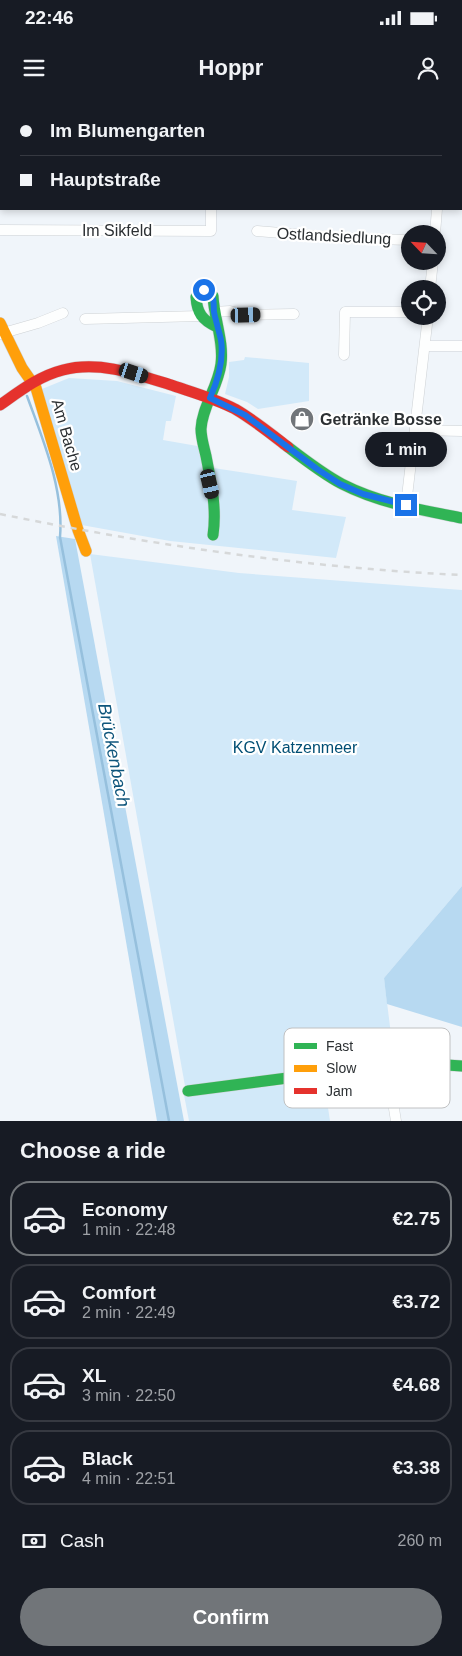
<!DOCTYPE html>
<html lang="en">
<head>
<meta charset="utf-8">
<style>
  body { margin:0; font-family:Helvetica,sans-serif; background:#242831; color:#f1f3f6; height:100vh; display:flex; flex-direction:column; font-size:19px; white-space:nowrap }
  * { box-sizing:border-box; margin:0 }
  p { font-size:16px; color:#9ea1a6 }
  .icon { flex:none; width:28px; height:28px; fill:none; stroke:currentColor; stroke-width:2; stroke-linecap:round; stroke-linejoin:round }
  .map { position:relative; height:1021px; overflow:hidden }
  .sheet { display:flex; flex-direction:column; background:#171b24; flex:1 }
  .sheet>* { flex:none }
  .banner { position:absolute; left:0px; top:0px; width:462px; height:110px; box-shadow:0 2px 8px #0003; display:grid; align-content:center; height:110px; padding:0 20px; background:#171b24 }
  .needle { width:32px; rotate:295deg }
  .controls { position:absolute; left:401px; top:125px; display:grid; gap:10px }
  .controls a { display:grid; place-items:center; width:45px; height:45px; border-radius:50%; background:#171b24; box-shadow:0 2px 8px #0003; font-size:25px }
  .end { position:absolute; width:22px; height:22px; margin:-11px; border:6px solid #1a73e8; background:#fff; box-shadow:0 0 0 2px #fff }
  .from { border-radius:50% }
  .bubble { position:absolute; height:35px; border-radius:18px; background:#171b24; box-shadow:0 2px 8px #0003; font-size:16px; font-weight:600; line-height:35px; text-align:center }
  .car { position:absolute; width:15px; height:30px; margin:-15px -8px; border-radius:6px; box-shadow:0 0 4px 1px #0007; background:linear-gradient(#222 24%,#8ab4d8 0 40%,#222 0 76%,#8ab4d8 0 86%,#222 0) }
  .banner b { display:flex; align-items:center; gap:18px; height:48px; font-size:19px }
  .banner b+b { border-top:1px solid #363941 }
  .banner i { width:12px; height:12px; background:#f1f3f6 }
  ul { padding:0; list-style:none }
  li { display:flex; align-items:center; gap:15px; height:75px; margin:0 10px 8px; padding:0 10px; border:2px solid #363941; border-radius:20px }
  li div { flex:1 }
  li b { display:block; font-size:19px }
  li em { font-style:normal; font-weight:600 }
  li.selected { border-color:#717579 }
  li>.icon { width:45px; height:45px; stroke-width:1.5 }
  h2 { padding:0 20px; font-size:22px; line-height:60px }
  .pay { display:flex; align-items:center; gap:12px; height:55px; padding:0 20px; font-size:19px }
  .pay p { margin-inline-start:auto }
  .action { display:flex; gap:10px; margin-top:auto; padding:10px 20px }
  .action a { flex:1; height:58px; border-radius:30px; background:#717579; color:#fff; font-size:20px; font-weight:600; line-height:58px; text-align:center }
  .status { display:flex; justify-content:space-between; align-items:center; height:35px; padding:0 25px; background:#171b24; direction:ltr }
  .status svg { height:14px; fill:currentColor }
  header { display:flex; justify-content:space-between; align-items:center; height:65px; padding:0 20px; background:#171b24; font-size:22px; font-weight:600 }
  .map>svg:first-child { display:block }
</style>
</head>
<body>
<div class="status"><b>22:46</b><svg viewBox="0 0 49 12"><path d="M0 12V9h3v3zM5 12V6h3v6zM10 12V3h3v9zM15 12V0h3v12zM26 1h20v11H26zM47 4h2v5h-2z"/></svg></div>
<header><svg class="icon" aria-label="menu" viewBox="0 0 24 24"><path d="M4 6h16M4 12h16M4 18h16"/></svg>Hoppr<svg class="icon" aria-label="person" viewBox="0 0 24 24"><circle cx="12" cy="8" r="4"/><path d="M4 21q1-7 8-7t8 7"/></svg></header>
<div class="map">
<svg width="462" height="1021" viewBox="0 0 462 1021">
  <rect width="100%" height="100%" fill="#f0f5fa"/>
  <g fill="#d2e9f9">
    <path d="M245,257L309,263V301L258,309L247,302L225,294L229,277V262L244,260Z"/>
    <path d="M69,278L117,281L176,296L171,321H166L163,340L203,347L207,367L297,381L292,410L346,417L336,458L170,441L76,424L42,289Z"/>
    <path d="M90,454L239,473L462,490V786L384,878L394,959L185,986Z"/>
    <path d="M324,981L330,1021H189L184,995Z"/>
  </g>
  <g fill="#b7d9f1">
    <path d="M56,436L75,439L184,1021H157Z"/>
    <path d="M462,786V927L387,904L384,878Z"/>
  </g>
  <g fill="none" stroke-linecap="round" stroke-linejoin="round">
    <path stroke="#96c0dd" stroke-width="2.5" d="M27,296C43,340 64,389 60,437L169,1021"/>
    <g stroke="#ced2d5" stroke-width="11">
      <g id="street">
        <path d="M210,0V1"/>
        <path d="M449,1V0"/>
        <path d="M461,33H462"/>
        <path d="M0,38H1"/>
        <path d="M0,130L211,131V109"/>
        <path d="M257,131L341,138L410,140"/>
        <path d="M435,134L437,109"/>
        <path d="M430,189L433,161"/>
        <path d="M214,212L230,211L246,215L294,214"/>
        <path d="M85,219L200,216"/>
        <path d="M0,234L38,223L63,213"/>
        <path d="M425,246H462"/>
        <path d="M344,255L345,212H410"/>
        <path d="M415,330L462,331"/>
        <path d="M406,405L428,216"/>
        <path d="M387,965L396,1021"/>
      </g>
    </g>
    <g stroke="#ced2d5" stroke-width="12">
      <g id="fast">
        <path d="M288,347C305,360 323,374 342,384C379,403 421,410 462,418"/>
        <path d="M213,435C217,408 211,382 206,356C204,347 201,338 201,329C202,307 218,287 221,264C224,242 214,218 213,196L207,191H200L196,197C197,213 202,220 217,227"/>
        <path d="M188,991L387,965L432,964L462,966"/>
      </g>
    </g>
    <g stroke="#ced2d5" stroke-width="12">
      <path id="slow" d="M0,223L22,268L36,288L78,430L86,451"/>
    </g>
    <g stroke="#ced2d5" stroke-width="12">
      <path id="jam" d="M0,305C20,291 39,276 63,270C100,260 139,275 174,286C195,293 216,299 235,309C254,320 271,334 288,347"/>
    </g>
    <use href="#street" stroke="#fdfefe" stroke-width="10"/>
    <use href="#fast" stroke="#30b455" stroke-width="11"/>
    <use href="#slow" stroke="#ff9f0a" stroke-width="11"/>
    <use href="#jam" stroke="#e5322d" stroke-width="11"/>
    <path stroke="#d6d8d9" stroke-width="2.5" stroke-dasharray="6 6" stroke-linecap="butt" d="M0,414C152,445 307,468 462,475"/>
  </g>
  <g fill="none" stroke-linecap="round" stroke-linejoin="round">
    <path stroke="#1a73e8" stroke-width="6" d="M204,190C216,193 213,203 214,212C216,222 219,231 221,240C224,260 218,280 210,298L245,315L317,369L340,384L363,394L406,405"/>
  </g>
  <defs>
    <g id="shop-disc" transform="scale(1.25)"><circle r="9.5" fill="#717579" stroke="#fff"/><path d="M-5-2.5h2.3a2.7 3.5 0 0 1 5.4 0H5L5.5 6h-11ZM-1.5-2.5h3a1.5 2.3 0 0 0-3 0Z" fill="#fff"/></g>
  </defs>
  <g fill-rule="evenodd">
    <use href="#shop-disc" x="302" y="319"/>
  </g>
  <g text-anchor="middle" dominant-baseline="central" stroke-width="4.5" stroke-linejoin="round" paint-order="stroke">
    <g font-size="16" fill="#2c3033" stroke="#fff">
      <text x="117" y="130">Im Sikfeld</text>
      <text transform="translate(334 136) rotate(3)">Ostlandsiedlung</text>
      <text transform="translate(67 335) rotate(74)">Am Bache</text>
    </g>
    <g font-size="16" font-weight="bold" fill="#2c3033" stroke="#fff" text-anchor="start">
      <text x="320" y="319">Getränke Bosse</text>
    </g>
    <g font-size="16" fill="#004e73" stroke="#fff">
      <text x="295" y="647">KGV Katzenmeer</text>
    </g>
    <g font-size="18" font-style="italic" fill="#0f567c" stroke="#fff">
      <text transform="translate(114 655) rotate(79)">Brückenbach</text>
    </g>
  </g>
  <rect x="284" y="928" width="166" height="80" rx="8" fill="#fff" stroke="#c0c1c2" stroke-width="1"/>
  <rect x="294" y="943" width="23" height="6" fill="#30b455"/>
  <rect x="294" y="965" width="23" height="7" fill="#ff9f0a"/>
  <rect x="294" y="988" width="23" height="6" fill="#e5322d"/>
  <g font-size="14" fill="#2c3033">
    <text x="326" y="951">Fast</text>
    <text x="326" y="973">Slow</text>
    <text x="326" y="996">Jam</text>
  </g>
</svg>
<div class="controls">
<a><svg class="needle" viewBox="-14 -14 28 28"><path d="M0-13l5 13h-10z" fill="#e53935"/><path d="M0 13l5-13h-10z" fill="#9ea1a6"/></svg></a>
<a><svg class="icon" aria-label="locate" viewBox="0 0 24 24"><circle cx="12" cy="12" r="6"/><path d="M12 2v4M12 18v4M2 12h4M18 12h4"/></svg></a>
</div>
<i class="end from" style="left:204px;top:190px"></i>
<i class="end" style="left:406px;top:405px"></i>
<div class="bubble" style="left:365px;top:332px;width:82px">1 min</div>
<i class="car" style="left:246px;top:215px;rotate:88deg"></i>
<i class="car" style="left:134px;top:273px;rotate:108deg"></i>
<i class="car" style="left:210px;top:384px;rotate:167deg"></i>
<div class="banner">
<b><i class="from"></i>Im Blumengarten</b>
<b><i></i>Hauptstraße</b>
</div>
</div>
<section class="sheet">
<h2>Choose a ride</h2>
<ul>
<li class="selected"><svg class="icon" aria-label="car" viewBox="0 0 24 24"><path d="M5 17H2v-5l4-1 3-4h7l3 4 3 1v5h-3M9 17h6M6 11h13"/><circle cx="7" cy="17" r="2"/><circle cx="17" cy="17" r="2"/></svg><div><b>Economy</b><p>1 min · 22:48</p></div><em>€2.75</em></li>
<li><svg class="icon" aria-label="car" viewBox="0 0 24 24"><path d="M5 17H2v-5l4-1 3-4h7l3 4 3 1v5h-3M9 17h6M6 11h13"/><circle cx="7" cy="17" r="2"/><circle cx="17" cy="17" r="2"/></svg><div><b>Comfort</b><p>2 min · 22:49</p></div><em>€3.72</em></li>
<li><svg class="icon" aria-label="car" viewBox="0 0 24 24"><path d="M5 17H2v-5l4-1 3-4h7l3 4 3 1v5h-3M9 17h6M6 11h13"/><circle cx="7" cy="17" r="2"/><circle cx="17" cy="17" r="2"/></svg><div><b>XL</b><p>3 min · 22:50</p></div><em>€4.68</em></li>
<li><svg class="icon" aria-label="car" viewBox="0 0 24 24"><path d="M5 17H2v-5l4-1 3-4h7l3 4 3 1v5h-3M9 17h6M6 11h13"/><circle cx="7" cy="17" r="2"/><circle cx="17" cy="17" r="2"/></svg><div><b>Black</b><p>4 min · 22:51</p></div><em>€3.38</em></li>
</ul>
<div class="pay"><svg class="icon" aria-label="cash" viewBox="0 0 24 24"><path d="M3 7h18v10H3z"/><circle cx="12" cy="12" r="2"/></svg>Cash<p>260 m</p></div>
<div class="action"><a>Confirm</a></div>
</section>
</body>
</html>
